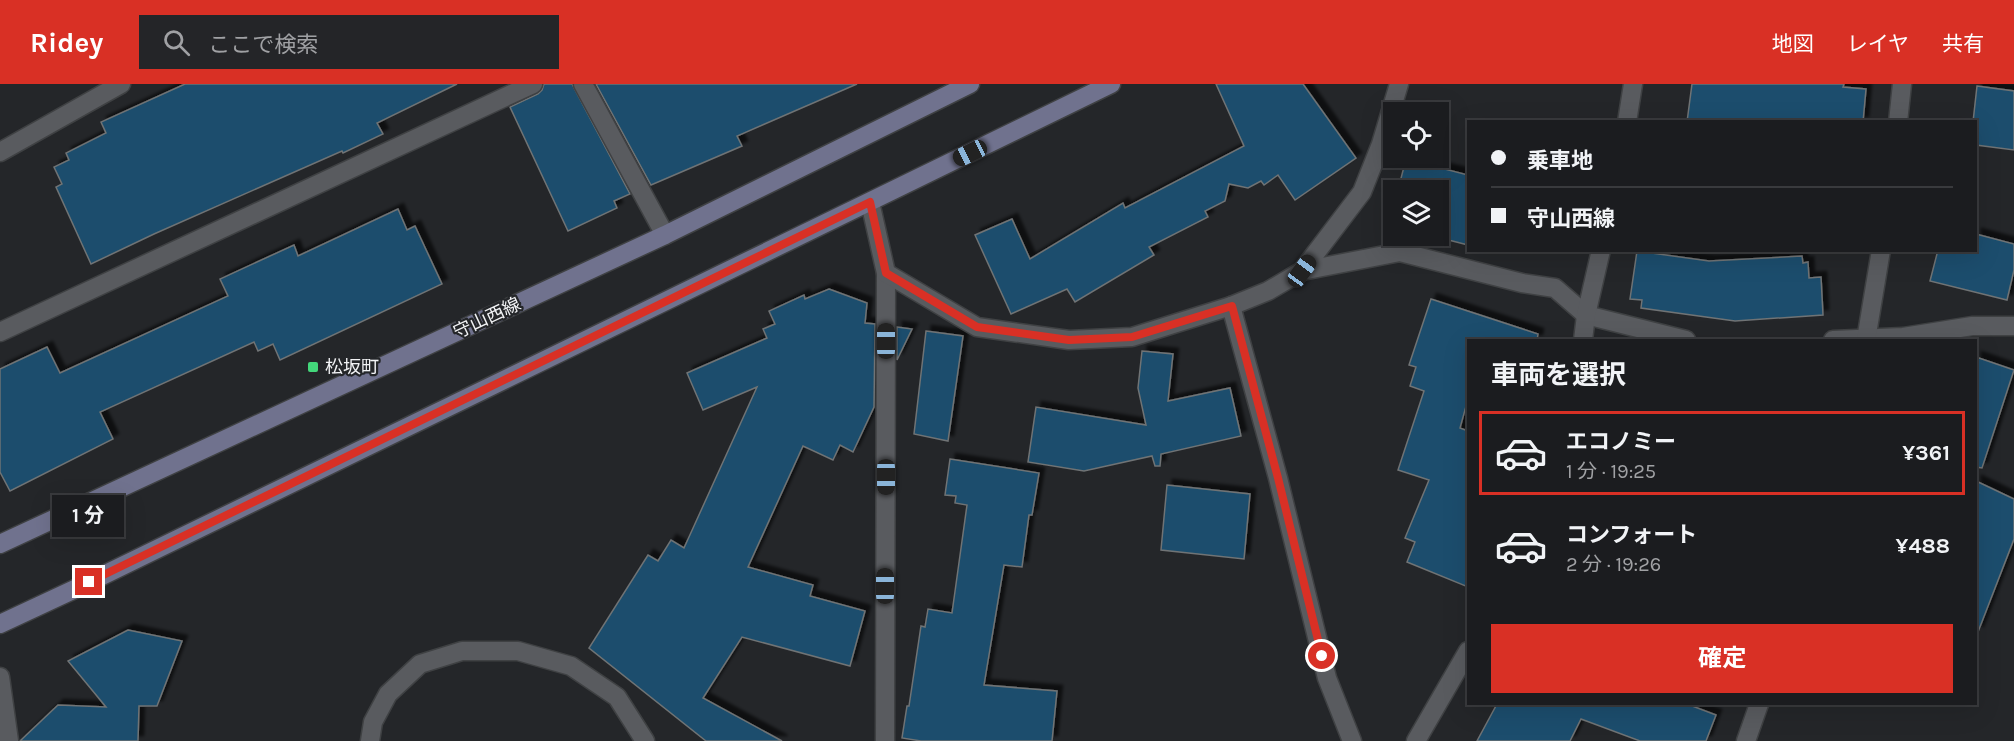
<!DOCTYPE html>
<html lang="ja">
<head>
<meta charset="utf-8">
<style>
  body { margin:0; font-family:Karla,"Noto Sans JP",sans-serif; background:#242528; color:#f1f3f6; height:100vh; display:flex; flex-direction:column; font-size:22px; white-space:nowrap }
  * { box-sizing:border-box; margin:0 }
  p { font-size:20px; color:#a0a1a4 }
  .icon { flex:none; width:33px; height:33px; fill:none; stroke:currentColor; stroke-width:2; stroke-linecap:round; stroke-linejoin:round }
  .map { position:relative; flex:1; overflow:hidden }
  .panel { position:absolute; left:1467px; top:255px; width:510px; height:366px; display:flex; flex-direction:column; background:#1b1c1f; border-radius:0px; box-shadow:0 6px 24px #0002,0 0 0 2px #393a3d }
  .panel>* { flex:none }
  .guide { position:absolute; left:1467px; top:36px; width:510px; height:132px; border-radius:0px; box-shadow:0 6px 24px #0002,0 0 0 2px #393a3d; display:grid; align-content:center; height:132px; padding:0 24px; background:#1b1c1f }
  .buttons { position:absolute; left:1383px; top:18px; display:grid; gap:12px }
  .buttons a { display:grid; place-items:center; width:66px; height:66px; border-radius:0px; background:#1b1c1f; box-shadow:0 6px 24px #0002,0 0 0 2px #393a3d; font-size:30px }
  .end { position:absolute; width:27px; height:27px; margin:-14px; border:8px solid #d93025; background:#fff; box-shadow:0 0 0 3px #fff }
  .from { border-radius:50% }
  .bubble { position:absolute; height:42px; border-radius:0px; background:#1b1c1f; box-shadow:0 6px 24px #0002,0 0 0 2px #393a3d; font-size:20px; font-weight:700; line-height:42px; text-align:center }
  .car { position:absolute; width:18px; height:36px; margin:-18px -9px; border-radius:8px; box-shadow:0 0 4px 2px #0007; background:linear-gradient(#222 24%,#8ab4d8 0 40%,#222 0 76%,#8ab4d8 0 86%,#222 0) }
  .guide b { display:flex; align-items:center; gap:21px; height:57px; font-size:22px }
  .guide b+b { border-top:2px solid #393a3d }
  .guide i { width:15px; height:15px; background:#f1f3f6 }
  ul { padding:0; list-style:none }
  li { display:flex; align-items:center; gap:18px; height:84px; margin:0 12px 9px; padding:0 12px; border:3px solid transparent; border-radius:0px }
  li div { flex:1 }
  li b { display:block; font-size:22px }
  li em { font-style:normal; font-weight:700 }
  li.selected { border-color:#d93025 }
  li>.icon { width:54px; height:54px; stroke-width:1.5 }
  h2 { padding:0 24px; font-size:27px; line-height:72px }
  .cta { display:flex; gap:12px; margin-top:auto; padding:12px 24px }
  .cta a { flex:1; height:69px; border-radius:0px; background:#d93025; color:#fff; font-size:24px; font-weight:700; line-height:69px; text-align:center }
  header { display:flex; align-items:center; gap:36px; box-sizing:border-box; height:84px; padding:0 30px; background:#d93025; color:#fff }
  header strong { font-size:28px }
  nav { display:flex; gap:33px; margin-inline-start:auto; font-size:21px }
  .search { width:420px; height:54px; background:#242528; display:flex; align-items:center; gap:15px; box-sizing:border-box; padding:0 21px; border-radius:0px; color:#a0a1a4; font-size:22px }
  .map>svg:first-child { display:block }
</style>
</head>
<body>
<header>
<strong>Ridey</strong>
<div class="search"><svg class="icon" aria-label="search" viewBox="0 0 24 24"><circle cx="10" cy="10" r="6"/><path d="M15 15l6 6"/></svg>ここで検索</div>
<nav><a>地図</a><a>レイヤ</a><a>共有</a></nav>
</header>
<div class="map">
<svg width="2014" height="657" viewBox="0 0 2014 657">
  <defs>
    <filter id="shadow"><feDropShadow dx="5.5" dy="-5.5" stdDeviation="1.5" flood-color="#0009"/></filter>
  </defs>
  <rect width="100%" height="100%" fill="#242629"/>
  <g fill="#1a4e6d" stroke="#6f7375" stroke-width="1.5" filter="url(#shadow)">
    <path d="M185,0H457L377,39L383,50L343,69L342,67L154,150L91,180L56,103L62,100L54,83L69,76L66,69L106,49L101,38Z"/>
    <path d="M544,0H572L630,110L614,117L617,124L568,147L510,23L538,10L542,6Z"/>
    <path d="M596,0H857L737,52L742,62L651,101Z"/>
    <path d="M1216,0H1303L1356,74L1295,116L1278,91L1264,101L1261,97L1248,104L1229,100L1225,117L1205,127L1208,133L1149,163L1154,171L1075,218L1067,205L1011,230L975,151L1012,135L1030,175L1123,119L1125,124L1244,62Z"/>
    <path d="M1692,0H1844L1843,3L1866,5L1863,38H1687Z"/>
    <path d="M1977,2L2014,7V66L1976,61V38H1973Z"/>
    <path d="M1406,75L1468,91V161L1433,152H1438V106H1398Z"/>
    <path d="M398,125L407,146L415,142L442,200L280,276L273,260L258,267L254,258L100,328L113,355L10,407L0,388V285L47,263L60,289L228,212L220,195L294,161L298,172Z"/>
    <path d="M1976,150L2014,160V186L2007,216L1930,197L1938,166H1976Z"/>
    <path d="M1637,167L1709,177L1802,172L1803,179L1808,178L1809,194L1821,193L1823,231L1735,237L1641,224L1642,216L1630,215Z"/>
    <path d="M829,205L867,219L865,239L875,240L874,323L853,368L840,361L833,376L803,362L748,483L813,501L810,512L865,527L850,582L742,553L703,614L782,657H706L589,564L648,471L658,477L671,456L684,464L757,303L703,326L687,289L767,254L763,245L775,240L769,227L804,211L805,215Z"/>
    <path d="M1431,215L1538,250L1537,256H1468V315L1460,344L1468,347V503L1407,478L1415,458L1405,454L1429,396L1398,386L1424,307L1410,302L1416,283L1409,281Z"/>
    <path d="M897,243L912,245L897,276Z"/>
    <path d="M926,247L963,252L948,357L914,350Z"/>
    <path d="M1142,267L1173,270L1168,317L1230,304L1241,352L1161,370L1160,382H1155L1152,372L1084,387L1028,378L1036,323L1146,341L1138,304Z"/>
    <path d="M1976,273L2014,286L1982,384L1976,383Z"/>
    <path d="M950,375L1039,389L1032,431H1029L1022,483L1004,481L984,601L1057,607L1052,657H921L902,654L907,622H909L921,542L925,543L928,525L952,529L967,421L955,419L956,412L945,411Z"/>
    <path d="M1976,397L2014,415V455L1978,548L1976,547Z"/>
    <path d="M1167,401L1250,410L1244,475L1161,466Z"/>
    <path d="M128,546L182,557L157,622H139L138,657H20L58,621L106,623L68,577Z"/>
    <path d="M1497,620H1687L1716,631L1706,657H1640L1581,635L1570,657H1477Z"/>
  </g>
  <g fill="none" stroke-linecap="round" stroke-linejoin="round">
    <g stroke="#3f4143" stroke-width="21">
      <g id="street">
        <path d="M583,0L665,151"/>
        <path d="M1627,38L1633,0"/>
        <path d="M1898,38L1902,0"/>
        <path d="M0,68L121,0"/>
        <path d="M870,118L886,189L885,657"/>
        <path d="M1302,187L1362,108L1381,60L1399,0"/>
        <path d="M886,189L977,243L1069,256L1132,253L1231,222L1268,207L1302,187L1400,168L1522,199L1555,204L1586,231L1686,256"/>
        <path d="M1231,222L1278,394L1327,594L1352,657"/>
        <path d="M0,248L533,0"/>
        <path d="M1583,256L1586,231L1601,166"/>
        <path d="M1833,256L1903,253L1972,242H2014"/>
        <path d="M1866,256L1881,166"/>
        <path d="M0,593L9,657"/>
        <path d="M370,657L373,638L388,610L420,580L462,567H518L571,582L617,613L645,657"/>
        <path d="M1416,657L1468,567"/>
        <path d="M1746,657L1759,620"/>
      </g>
    </g>
    <g stroke="#3f4143" stroke-width="21">
      <g id="secondary">
        <path d="M0,460L665,151L970,0"/>
        <path d="M0,540L75,505L1111,0"/>
      </g>
    </g>
    <use href="#street" stroke="#595b5f" stroke-width="18"/>
    <use href="#secondary" stroke="#70728e" stroke-width="18"/>
  </g>
  <g fill="none" stroke-linecap="round" stroke-linejoin="round">
    <path stroke="#d93025" stroke-width="8" d="M89,498L870,118L886,189L977,243L1069,256L1132,253L1232,222L1278,394L1322,572"/>
  </g>
  <rect fill="#43d77b" stroke="#242629" stroke-width="2" x="307" y="277" width="12" height="12" rx="3"/>
  <g text-anchor="middle" dominant-baseline="central" stroke-width="4.5" stroke-linejoin="round" paint-order="stroke">
    <g font-size="18" fill="#f2f3f5" stroke="#242629">
      <text transform="translate(487 234) rotate(-25)">守山西線</text>
    </g>
    <g font-size="18" fill="#f2f3f5" stroke="#242629" text-anchor="start">
      <text x="325" y="283">松坂町</text>
    </g>
  </g>
</svg>
<div class="buttons">
<a><svg class="icon" aria-label="locate" viewBox="0 0 24 24"><circle cx="12" cy="12" r="6"/><path d="M12 2v4M12 18v4M2 12h4M18 12h4"/></svg></a>
<a><svg class="icon" aria-label="layers" viewBox="0 0 24 24"><path d="M12 4l9 5-9 5-9-5zM3 14l9 5 9-5"/></svg></a>
</div>
<i class="end from" style="left:1322px;top:572px"></i>
<i class="end" style="left:89px;top:498px"></i>
<div class="bubble" style="left:52px;top:411px;width:72px">1 分</div>
<i class="car" style="left:970px;top:69px;rotate:244deg"></i>
<i class="car" style="left:1302px;top:187px;rotate:36deg"></i>
<i class="car" style="left:886px;top:257px;rotate:0deg"></i>
<i class="car" style="left:886px;top:393px;rotate:180deg"></i>
<i class="car" style="left:885px;top:502px;rotate:0deg"></i>
<div class="guide">
<b><i class="from"></i>乗車地</b>
<b><i></i>守山西線</b>
</div>
<section class="panel">
<h2>車両を選択</h2>
<ul>
<li class="selected"><svg class="icon" aria-label="car" viewBox="0 0 24 24"><path d="M5 17H2v-5l4-1 3-4h7l3 4 3 1v5h-3M9 17h6M6 11h13"/><circle cx="7" cy="17" r="2"/><circle cx="17" cy="17" r="2"/></svg><div><b>エコノミー</b><p>1 分 · 19:25</p></div><em>¥361</em></li>
<li><svg class="icon" aria-label="car" viewBox="0 0 24 24"><path d="M5 17H2v-5l4-1 3-4h7l3 4 3 1v5h-3M9 17h6M6 11h13"/><circle cx="7" cy="17" r="2"/><circle cx="17" cy="17" r="2"/></svg><div><b>コンフォート</b><p>2 分 · 19:26</p></div><em>¥488</em></li>
</ul>
<div class="cta"><a>確定</a></div>
</section>
</div>
</body>
</html>
